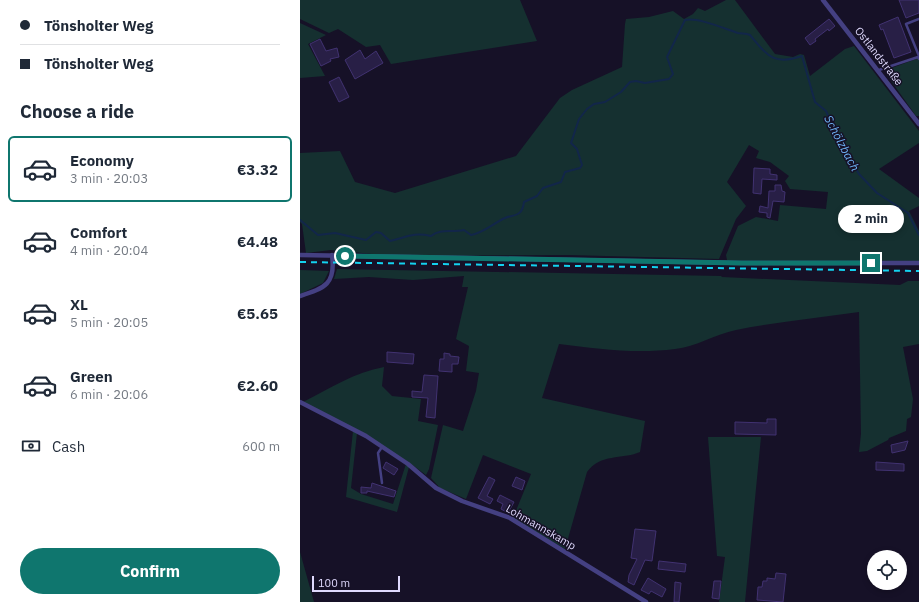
<!DOCTYPE html>
<html lang="en">
<head>
<meta charset="utf-8">
<style>
  body { margin:0; font-family:"IBM Plex Sans",sans-serif; background:#f2f2f3; color:#1f2937; height:100vh; display:flex; flex-direction:column; font-size:15px; white-space:nowrap }
  * { box-sizing:border-box; margin:0 }
  p { font-size:13px; color:#747a83 }
  .icon { flex:none; width:22px; height:22px; fill:none; stroke:currentColor; stroke-width:2; stroke-linecap:round; stroke-linejoin:round }
  .map { position:relative; flex:1; overflow:hidden }
  .details { display:flex; flex-direction:column; background:#fff; width:300px }
  .details>* { flex:none }
  .hud { display:grid; align-content:center; height:88px; padding:0 20px; background:#fff }
  .tools { position:absolute; left:567px; top:550px; display:grid; gap:8px }
  .tools a { display:grid; place-items:center; width:40px; height:40px; border-radius:50%; background:#fff; box-shadow:0 2px 6px #0003; font-size:20px }
  .scale { position:absolute; left:12px; bottom:10px; width:88px; box-sizing:border-box; padding-left:4px; border:2px solid #dfd9fd; border-top:0; font-size:11px; line-height:14px; white-space:nowrap; color:#dfd9fd; -webkit-text-stroke:3px #161127; paint-order:stroke }
  .end { position:absolute; width:18px; height:18px; margin:-9px; border:5px solid #0f766e; background:#fff; box-shadow:0 0 0 2px #fff }
  .from { border-radius:50% }
  .bubble { position:absolute; height:28px; border-radius:14px; background:#fff; box-shadow:0 2px 6px #0003; font-size:13px; font-weight:800; line-height:28px; text-align:center }
  .hud b { display:flex; align-items:center; gap:14px; height:38px; font-size:15px }
  .hud b+b { border-top:1px solid #e0e1e3 }
  .hud i { width:10px; height:10px; background:#1f2937 }
  ul { padding:0; list-style:none }
  li { display:flex; align-items:center; gap:12px; height:66px; margin:0 8px 6px; padding:0 12px; border:2px solid transparent; border-radius:6px }
  li div { flex:1 }
  li b { display:block; font-size:15px }
  li em { font-style:normal; font-weight:800 }
  li.on { border-color:#0f766e }
  li>.icon { width:36px; height:36px; stroke-width:1.5 }
  h2 { padding:0 20px; font-size:18px; line-height:48px }
  .pay { display:flex; align-items:center; gap:10px; height:44px; padding:0 20px; font-size:15px }
  .pay p { margin-inline-start:auto }
  .cta { display:flex; gap:8px; margin-top:auto; padding:8px 20px }
  .cta a { flex:1; height:46px; border-radius:24px; background:#0f766e; color:#fff; font-size:16px; font-weight:800; line-height:46px; text-align:center }
  main { display:flex; flex:1; min-height:0 }
  .map>svg:first-child { display:block }
</style>
</head>
<body>
<main>
<section class="details">
<div class="hud">
<b><i class="from"></i>Tönsholter Weg</b>
<b><i></i>Tönsholter Weg</b>
</div>
<h2>Choose a ride</h2>
<ul>
<li class="on"><svg class="icon" aria-label="car" viewBox="0 0 24 24"><path d="M5 17H2v-5l4-1 3-4h7l3 4 3 1v5h-3M9 17h6M6 11h13"/><circle cx="7" cy="17" r="2"/><circle cx="17" cy="17" r="2"/></svg><div><b>Economy</b><p>3 min · 20:03</p></div><em>€3.32</em></li>
<li><svg class="icon" aria-label="car" viewBox="0 0 24 24"><path d="M5 17H2v-5l4-1 3-4h7l3 4 3 1v5h-3M9 17h6M6 11h13"/><circle cx="7" cy="17" r="2"/><circle cx="17" cy="17" r="2"/></svg><div><b>Comfort</b><p>4 min · 20:04</p></div><em>€4.48</em></li>
<li><svg class="icon" aria-label="car" viewBox="0 0 24 24"><path d="M5 17H2v-5l4-1 3-4h7l3 4 3 1v5h-3M9 17h6M6 11h13"/><circle cx="7" cy="17" r="2"/><circle cx="17" cy="17" r="2"/></svg><div><b>XL</b><p>5 min · 20:05</p></div><em>€5.65</em></li>
<li><svg class="icon" aria-label="car" viewBox="0 0 24 24"><path d="M5 17H2v-5l4-1 3-4h7l3 4 3 1v5h-3M9 17h6M6 11h13"/><circle cx="7" cy="17" r="2"/><circle cx="17" cy="17" r="2"/></svg><div><b>Green</b><p>6 min · 20:06</p></div><em>€2.60</em></li>
</ul>
<div class="pay"><svg class="icon" aria-label="cash" viewBox="0 0 24 24"><path d="M3 7h18v10H3z"/><circle cx="12" cy="12" r="2"/></svg>Cash<p>600 m</p></div>
<div class="cta"><a>Confirm</a></div>
</section>
<div class="map">
<svg width="619" height="602" viewBox="0 0 619 602">
  <rect width="100%" height="100%" fill="#161127"/>
  <g fill="#153030">
    <path d="M0,0H220L237,41L91,64L80,45L66,47L38,29L29,33L0,19Z"/>
    <path d="M426,0H435L475,54L493,57L500,54L504,55L510,76L545,49L554,46L619,131V143L579,169L619,198V206L609,211L619,231V261L427,260L426,255L438,226L456,217L478,221L480,205L526,209L528,192L490,189L485,181L489,176L470,162L456,158L459,151L449,145L427,182L446,206L436,219L419,259L269,255L93,256L31,250L6,253L2,224L0,222V153L40,151L55,182L95,193L216,156L260,98L272,90L322,67L325,24L326,19L349,17L373,11L384,19L393,14L398,8L405,11Z"/>
    <path d="M0,23L26,35L8,44L25,76L0,78Z"/>
    <path d="M619,58V116H616L587,75L589,69Z"/>
    <path d="M37,269L421,276L422,277L600,285L608,281H619V344L603,347L613,399L611,417L607,419L606,431L589,438L588,440L567,451L559,452L561,434L559,312C518,318 476,322 436,330C415,334 396,347 375,349C336,354 298,349 259,344L242,398L345,421L340,452C321,460 301,453 287,472L265,549L213,518L231,474L183,455L166,499L140,488L131,478L143,425L163,431L176,391L179,373L166,371L169,346L156,339L168,287H162L164,276L113,280L69,277L34,279Z"/>
    <path d="M0,270L29,271L23,283L0,294Z"/>
    <path d="M84,367L82,386L92,396L121,399L118,421L138,425L129,469L126,475L107,461L3,402C29,389 55,372 84,367Z"/>
    <path d="M53,431L57,433L51,488L61,494L93,504L106,464L109,467L97,512L46,497Z"/>
    <path d="M408,437H461L445,602H419L425,557L417,556Z"/>
    <path d="M0,552L14,602H0Z"/>
  </g>
  <g fill="none" stroke-linecap="round" stroke-linejoin="round">
    <path stroke="#12264a" stroke-width="2" d="M0,220L18,235L35,233L66,240L76,232L81,233L90,241C107,237 113,232 131,236C140,228 152,233 164,230L171,235C185,232 192,224 205,218C215,214 222,217 224,202L237,196L243,188L261,182L265,172L280,168L282,165L277,149L271,143L279,119L287,109L294,104L305,102L321,92L330,82L336,81L345,83L369,79L373,74L367,57L385,20C398,17 425,29 438,33C442,34 446,33 450,35C467,55 473,66 502,56L515,102L526,111L541,144L559,174L577,193L608,213L619,235"/>
  </g>
  <g fill="#281f46" stroke="#413271">
    <path d="M599,0H619V13L606,18Z"/>
    <path d="M598,17L611,52L594,58L583,29L581,30L579,25Z"/>
    <path d="M529,19L535,26L529,31L528,29L515,39L516,41L510,45L505,38Z"/>
    <path d="M20,39L26,51L37,48L39,57L30,59L31,61L21,66L10,44Z"/>
    <path d="M60,50L65,59L76,51L83,63L55,79L45,60Z"/>
    <path d="M39,77L49,97L39,102L29,82Z"/>
    <path d="M454,168L470,169V174L477,175V180L462,179L461,194L453,193Z"/>
    <path d="M475,185H481L482,191L485,192L484,202L473,201L470,218L467,217V213L459,212L460,206L468,208L469,191H475Z"/>
    <path d="M87,352L114,354L113,364L87,362Z"/>
    <path d="M144,353L150,354V356L159,357L158,364H152V372L139,371L140,359H144Z"/>
    <path d="M124,375L138,376L135,418L126,417L128,398L112,397V391L122,392Z"/>
    <path d="M467,419H476V435L435,434V422L467,423Z"/>
    <path d="M608,441L605,450L592,453L591,445Z"/>
    <path d="M86,462L98,469L94,475L83,468Z"/>
    <path d="M576,462L604,464V471L576,470Z"/>
    <path d="M189,477L195,480L187,496L193,499L190,504L178,498Z"/>
    <path d="M216,477L225,481L222,490L212,486Z"/>
    <path d="M72,483L96,491L94,497L67,491V493H61V487L71,488Z"/>
    <path d="M200,495L214,502L208,513L201,509L203,504L197,501Z"/>
    <path d="M335,529L356,531L352,561L345,560L334,585L328,582L329,575L337,559L331,558Z"/>
    <path d="M359,561L386,564L385,572L358,569Z"/>
    <path d="M476,573L486,574L483,602L457,600L458,587H462L463,581H467V578L475,579Z"/>
    <path d="M348,578L366,589L362,597L351,591L349,594L341,590Z"/>
    <path d="M414,581H421L419,599L412,598Z"/>
    <path d="M375,582L381,583L379,602H374Z"/>
  </g>
  <g fill="none" stroke-linecap="round" stroke-linejoin="round">
    <g stroke="#444082" stroke-width="2.5">
      <path d="M619,19L606,24L619,56"/>
      <path d="M579,70L618,57L619,59"/>
      <path d="M82,447L78,453L82,483"/>
    </g>
    <g stroke="#444082" stroke-width="4.5">
      <path d="M523,0L619,124"/>
      <path d="M0,255L442,263H619"/>
      <path d="M0,296C25,288 36,284 32,255"/>
      <path d="M0,402L66,436L108,464L136,488L162,501L210,518L346,602"/>
    </g>
    <path stroke="#13d2ef" stroke-width="2" stroke-dasharray="6 5" stroke-linecap="butt" d="M0,262L619,271"/>
  </g>
  <g fill="none" stroke-linecap="round" stroke-linejoin="round">
    <path stroke="#0f766e" stroke-width="5" d="M45,256L442,263H571"/>
  </g>
  <g text-anchor="middle" dominant-baseline="central" stroke-width="3" stroke-linejoin="round" paint-order="stroke">
    <g font-size="11" fill="#dfd9fd" stroke="#161127">
      <text transform="translate(579 56) rotate(52)">Ostlandstraße</text>
      <text transform="translate(241 527) rotate(30)">Lohmannskamp</text>
    </g>
    <g font-size="12" font-style="italic" fill="#6eb3f5" stroke="#161127">
      <text transform="translate(542 143) rotate(62)">Schölzbach</text>
    </g>
  </g>
</svg>
<div class="tools">
<a><svg class="icon" aria-label="locate" viewBox="0 0 24 24"><circle cx="12" cy="12" r="6"/><path d="M12 2v4M12 18v4M2 12h4M18 12h4"/></svg></a>
</div>
<div class="scale">100 m</div>
<i class="end from" style="left:45px;top:256px"></i>
<i class="end" style="left:571px;top:263px"></i>
<div class="bubble" style="left:538px;top:205px;width:66px">2 min</div>
</div>
</main>
</body>
</html>
